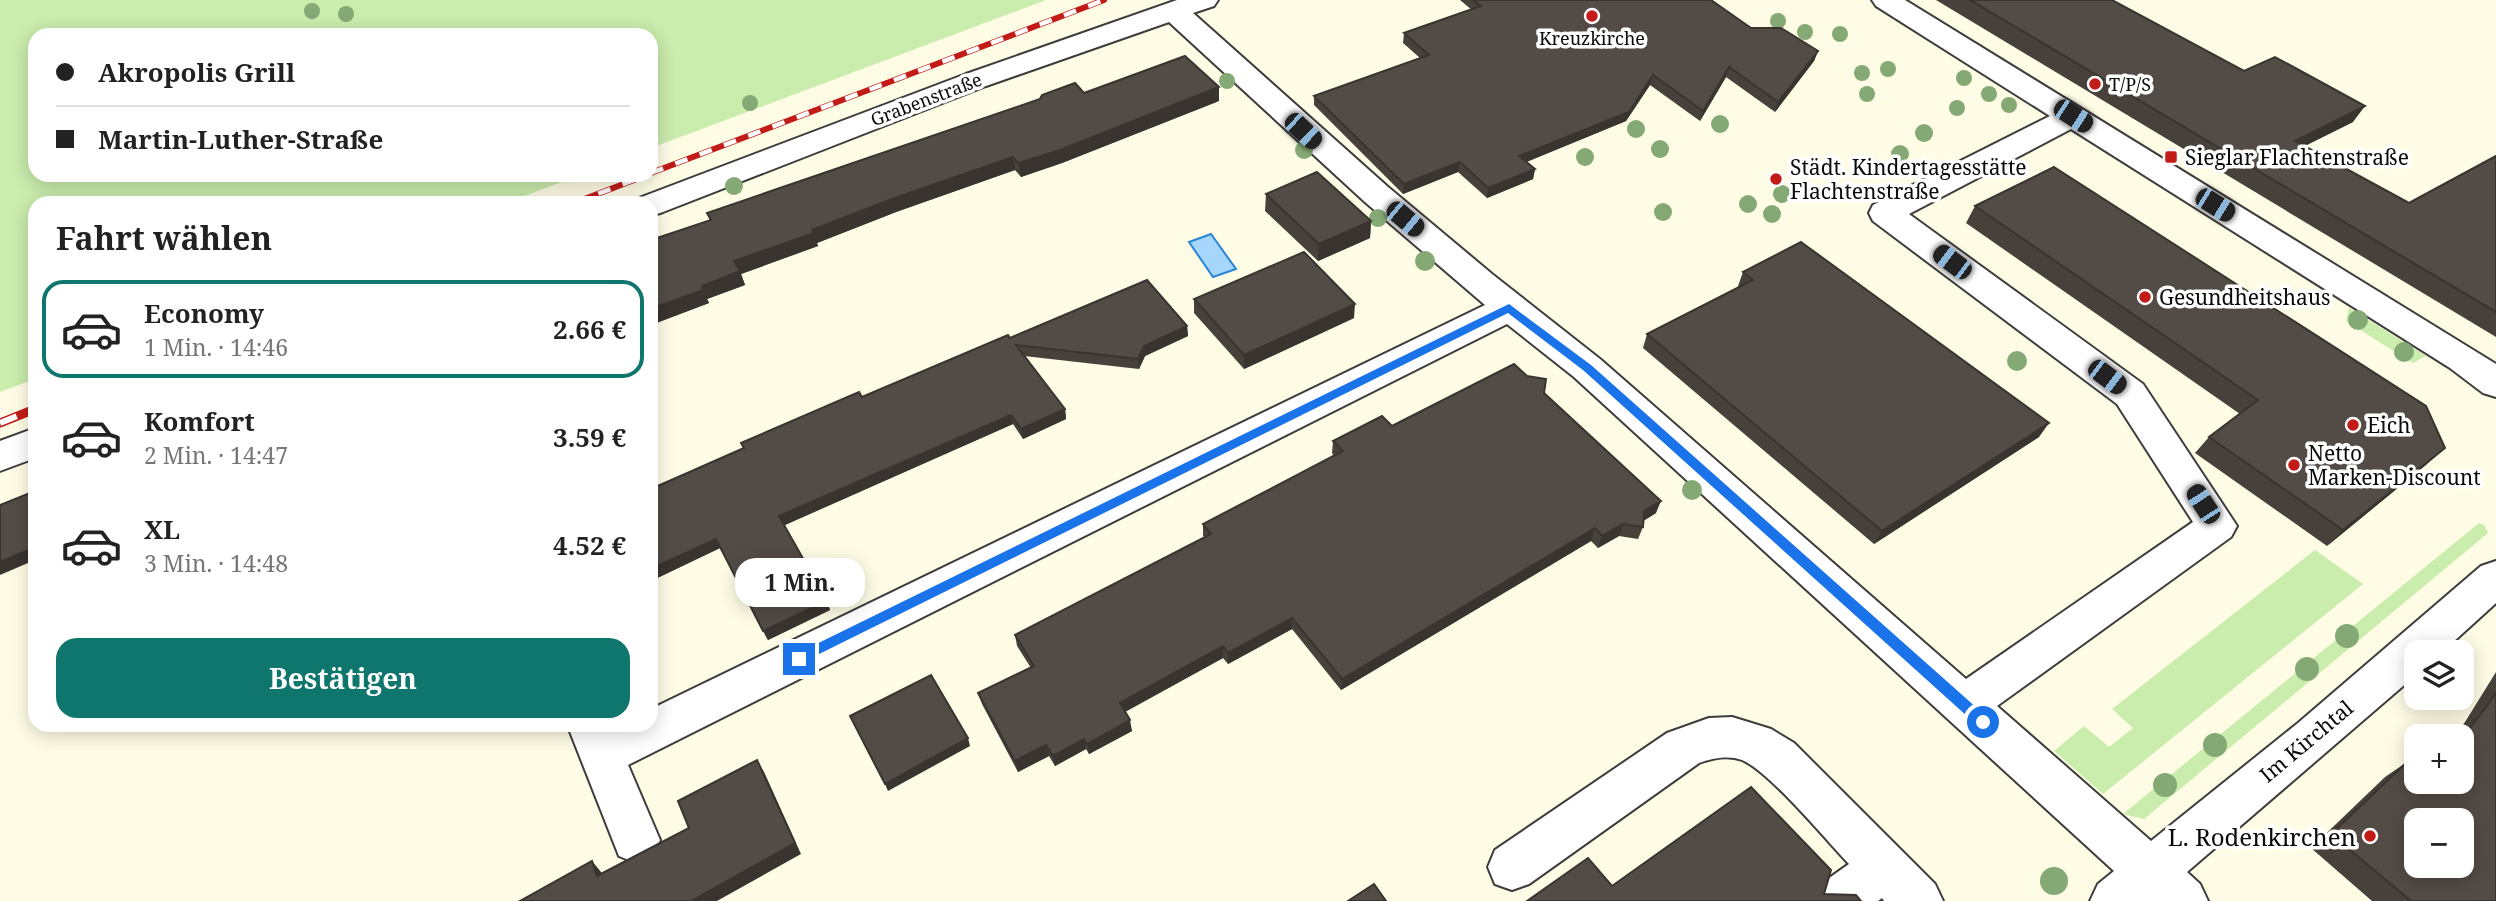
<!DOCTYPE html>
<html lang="de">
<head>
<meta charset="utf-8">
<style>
  body { margin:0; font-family:"Noto Serif",serif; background:#f6f6f6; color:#222; height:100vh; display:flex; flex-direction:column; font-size:26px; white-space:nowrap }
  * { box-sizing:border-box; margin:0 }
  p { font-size:23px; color:#767676 }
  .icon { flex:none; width:38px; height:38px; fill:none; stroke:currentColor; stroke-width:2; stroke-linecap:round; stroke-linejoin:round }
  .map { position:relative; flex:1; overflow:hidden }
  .drawer { position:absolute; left:28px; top:196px; width:630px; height:536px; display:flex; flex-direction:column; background:#fff; border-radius:21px; box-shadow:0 4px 18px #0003 }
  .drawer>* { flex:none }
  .banner { position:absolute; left:28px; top:28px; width:630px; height:154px; border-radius:21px; box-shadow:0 4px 18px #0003; display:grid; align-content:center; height:154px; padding:0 28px; background:#fff }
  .buttons { position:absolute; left:2404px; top:640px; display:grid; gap:14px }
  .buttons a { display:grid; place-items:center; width:70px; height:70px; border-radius:14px; background:#fff; box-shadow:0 4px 18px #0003; font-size:35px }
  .end { position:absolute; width:32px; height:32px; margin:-16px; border:9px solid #1a73e8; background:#fff; box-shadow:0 0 0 4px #fff }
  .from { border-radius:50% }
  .bubble { position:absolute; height:49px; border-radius:21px; background:#fff; box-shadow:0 4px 18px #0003; font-size:23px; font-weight:700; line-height:49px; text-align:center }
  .car { position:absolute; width:21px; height:42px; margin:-21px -10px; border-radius:9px; box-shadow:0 0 5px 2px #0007; background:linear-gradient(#222 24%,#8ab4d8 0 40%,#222 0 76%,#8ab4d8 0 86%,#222 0) }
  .banner b { display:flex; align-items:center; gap:24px; height:66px; font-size:26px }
  .banner b+b { border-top:2px solid #e0e0e0 }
  .banner i { width:18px; height:18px; background:#222 }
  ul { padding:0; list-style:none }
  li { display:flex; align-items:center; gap:21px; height:98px; margin:0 14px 10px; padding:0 14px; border:4px solid transparent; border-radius:21px }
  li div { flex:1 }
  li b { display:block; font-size:26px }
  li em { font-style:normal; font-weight:700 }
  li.selected { border-color:#0f766e }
  li>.icon { width:63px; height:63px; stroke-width:1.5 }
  h2 { padding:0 28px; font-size:32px; line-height:84px }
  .button { display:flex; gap:14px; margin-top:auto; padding:14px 28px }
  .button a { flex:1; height:80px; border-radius:21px; background:#0f766e; color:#fff; font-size:28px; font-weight:700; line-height:80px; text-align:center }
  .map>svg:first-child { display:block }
</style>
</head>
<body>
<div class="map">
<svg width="2496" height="901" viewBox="0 0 2496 901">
  <rect width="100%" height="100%" fill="#fffce6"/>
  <g fill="#caecad">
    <path d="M0,0H1046L651,148V35H35V175H580L506,203H35V379L0,392Z"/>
    <path d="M2349,308L2426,356L2413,363L2346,321Z"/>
    <path d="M2479,523L2484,525L2488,533L2144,819L2123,814Z"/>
    <path d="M2315,550L2363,584L2103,794L2054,751L2084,726L2109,747L2133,728L2112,709Z"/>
  </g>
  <path fill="#a6d6fb" stroke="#2786d8" stroke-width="2" d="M1211,234L1236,269L1213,277L1189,242Z"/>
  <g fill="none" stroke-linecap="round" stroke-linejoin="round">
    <g stroke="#3d3d3d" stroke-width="4">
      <g id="minor">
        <path d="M1177,0H1218L1214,6L1193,13L1388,187L1492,274L1600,359L1966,679L2193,522L2117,404L1873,221L1869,213L1873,205L2050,116L1876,6L1872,0H1905L2496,364V397L2483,393L2450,368L2071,129L1909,214L2143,384L2237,526L2231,537L1997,706L2151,841L2298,723L2481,566L2496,561V603L2441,653H2417V674L2187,872L2200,884L2208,901H2090L2098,884L2114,871L1574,377L1507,324L628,765L660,840L653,856L636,863L619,856L567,724H612L613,727L618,724H651V709L1485,305L1365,202L1169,22L986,86L663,212L651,216V203H636L639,198L966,74Z"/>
        <path d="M35,428V458L0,471V441Z"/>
        <path d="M1732,717L1771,729L1794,743L1935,884L1943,901H1884L1882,898L1878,901H1819L1825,881L1849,864C1826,840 1769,771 1742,760C1729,755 1712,758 1699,763L1529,884L1512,890L1495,884L1488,867L1495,850L1667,733L1709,718Z"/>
      </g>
    </g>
    <use href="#minor" fill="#fff" fill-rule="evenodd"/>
    <g stroke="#c31b18" stroke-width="6">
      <g id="rail-far1">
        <path d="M651,173L1104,0"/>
        <path d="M574,203L647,175"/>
      </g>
    </g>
    <g stroke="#c31b18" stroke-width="9">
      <path id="rail" d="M0,423L35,409"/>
    </g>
    <use href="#rail-far1" stroke="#fff" stroke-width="4.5" stroke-dasharray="13" stroke-linecap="butt"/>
    <use href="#rail" stroke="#fff" stroke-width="6" stroke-dasharray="18" stroke-linecap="butt"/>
  </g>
  <g fill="#85a974">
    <circle cx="312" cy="11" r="8"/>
    <circle cx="346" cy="14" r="8"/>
    <circle cx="1778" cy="21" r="8"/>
    <circle cx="1805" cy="32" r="8"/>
    <circle cx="1840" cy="34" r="8"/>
    <circle cx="1888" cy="69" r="8"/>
    <circle cx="1862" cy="73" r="8"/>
    <circle cx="1964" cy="78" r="8"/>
    <circle cx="1227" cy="81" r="8"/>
    <circle cx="1867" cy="94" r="8"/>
    <circle cx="1989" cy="94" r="8"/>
    <circle cx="750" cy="103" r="8"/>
    <circle cx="2009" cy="105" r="8"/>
    <circle cx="1957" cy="108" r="8"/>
    <circle cx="1720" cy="124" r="9"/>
    <circle cx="1636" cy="129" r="9"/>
    <circle cx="1924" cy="133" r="9"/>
    <circle cx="1660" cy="149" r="9"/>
    <circle cx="1304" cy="150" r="9"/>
    <circle cx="1900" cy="154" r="9"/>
    <circle cx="1585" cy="157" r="9"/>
    <circle cx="734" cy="186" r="9"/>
    <circle cx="1782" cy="194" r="9"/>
    <circle cx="1748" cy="204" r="9"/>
    <circle cx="1663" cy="212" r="9"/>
    <circle cx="1772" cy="214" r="9"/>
    <circle cx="1378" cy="218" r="9"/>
    <circle cx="1425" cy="261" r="10"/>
    <circle cx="2358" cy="320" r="10"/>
    <circle cx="2404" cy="352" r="10"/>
    <circle cx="2017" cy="361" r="10"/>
    <circle cx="1692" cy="490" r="10"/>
    <circle cx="2347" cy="636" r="12"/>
    <circle cx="2307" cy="669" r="12"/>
    <circle cx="2215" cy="745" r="12"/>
    <circle cx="2165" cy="785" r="12"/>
    <circle cx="2054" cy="881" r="14"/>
  </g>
  <g fill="#47403b">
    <path d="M1460,0H1711L1751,28L1818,51L1814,61L1775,112L1726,77L1700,121L1650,85L1626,121L1526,162L1535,169L1533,179L1487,198L1458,172L1403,194L1314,105V96L1420,58L1403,43L1404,33L1472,10Z"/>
    <path d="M1936,0H2112L2244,71L2353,122L2304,146L2409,203L2496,156V337Z"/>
    <path d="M1219,101L1062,163L1021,177L1015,170L896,212L817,243L818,246L741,274L745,285L707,299L709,303L651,325L710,220L707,213Z"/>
    <path d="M1266,194L1371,221L1370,238L1318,261L1265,211Z"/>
    <path d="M1975,206L2427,464L2327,546L2195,453L2209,437L2240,414L1966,223Z"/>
    <path d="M1743,272L2039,437L1874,544L1643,348L1647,334L1739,288L1738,286Z"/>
    <path d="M1194,299L1354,318L1244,369L1194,313Z"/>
    <path d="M1187,326L1188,336L1145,356L1139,369L1024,356L1065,409L1066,419L1023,439L1013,424L784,525L827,601L830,610L768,640L720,548L651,581V489L744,448L741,443L862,397L1010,338Z"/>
    <path d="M1544,393L1656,513L1643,521V527L1638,539L1619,536L1598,548L1591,541L1341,690L1292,629L1228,664L1223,658L1125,712L1132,731L1089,754L1086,749L1055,766L1049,756L1018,772L982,704L978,693L1031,668L1017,646L1015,635L1205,537L1203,536V524L1334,456L1332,453L1333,441L1392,426Z"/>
    <path d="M2496,672V901H2372L2311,848L2385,777L2407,762L2417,782H2462V737H2454L2465,722Z"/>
  </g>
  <g fill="#3a3430">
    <path d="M1818,51L1814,61L1775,112L1778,102Z"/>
    <path d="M1729,67L1726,77L1700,121L1703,111Z"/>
    <path d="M1653,75L1650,85L1626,121L1517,166L1519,156Z"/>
    <path d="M1219,87V101L1062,163L1021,177L1018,163Z"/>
    <path d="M2365,106L2353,122L2283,157L2295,141Z"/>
    <path d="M1013,157L1015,170L896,212L817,243L818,246L741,274L745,285L707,299L702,286L734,261L892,199Z"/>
    <path d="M1460,162L1458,172L1403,194L1404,184Z"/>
    <path d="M1535,169L1533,179L1487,198L1488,188Z"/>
    <path d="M1371,221L1370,238L1318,261L1319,244Z"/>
    <path d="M703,290L709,303L651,325V309Z"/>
    <path d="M1355,304L1354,318L1244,369V355Z"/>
    <path d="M1187,326L1188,336L1145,356L1139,369L1138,359L1144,346Z"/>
    <path d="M1065,409L1066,419L1023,439L1021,429Z"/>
    <path d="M1011,415L1013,424L783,526L779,516Z"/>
    <path d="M2049,423L2039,437L1874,544L1882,531Z"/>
    <path d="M2445,448L2427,464L2327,546L2343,530Z"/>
    <path d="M1661,501L1656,513L1640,523L1644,511Z"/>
    <path d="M1623,524L1619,536L1598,548L1602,536Z"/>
    <path d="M1595,528L1591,541L1341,690L1342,679Z"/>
    <path d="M716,539L720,548L651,581V569Z"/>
    <path d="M35,547V560L0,575V562Z"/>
    <path d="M827,601L830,610L768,640L763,631Z"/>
    <path d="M1292,618V629L1228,664V653Z"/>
    <path d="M1223,646V658L1121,714L1120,703Z"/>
    <path d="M1130,720L1132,731L1089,754L1087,744Z"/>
    <path d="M968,738L970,746L888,791L885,784Z"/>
    <path d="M1084,739L1086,749L1055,766L1053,756Z"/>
    <path d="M1046,745L1049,756L1018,772L1015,761Z"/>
    <path d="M757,760L764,772L801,854L717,901H691Z"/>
    <path d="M592,861L601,872L607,886L597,876Z"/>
  </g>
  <g fill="#534b45" stroke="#3a3430" stroke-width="2" fill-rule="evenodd">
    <path d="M1473,0H1711L1751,28H1781L1818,51L1778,102L1729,67L1703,111L1653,75L1629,112L1519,156L1535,169L1488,188L1460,162L1404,184L1314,96L1429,55L1404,33L1481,6Z"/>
    <path d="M1970,0H2112L2244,71L2275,57L2365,106L2295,141L2409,203L2496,156V312Z"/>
    <path d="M1185,56L1219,87L1060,150L1018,163L1013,157L892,199L812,230L814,233L734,261L740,271L702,286L703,290L651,309V240L711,220L707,213L1040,99L1042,95L1075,83L1084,93Z"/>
    <path d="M2054,167L2426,406L2445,448L2343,530L2209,437L2258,400L1975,206Z"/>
    <path d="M1317,172L1371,221L1319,244L1266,194Z"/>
    <path d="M1801,242L2049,423L1882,531L1647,334L1753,280L1743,272Z"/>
    <path d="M1304,252L1355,304L1244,355L1194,299Z"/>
    <path d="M1147,280L1187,326L1144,346L1138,359L1016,345L1065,409L1021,429L1011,415L779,516L827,601L763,631L716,539L651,569V489L744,448L741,443L859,392L862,397L1008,335L1010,338Z"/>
    <path d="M1514,364L1527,376L1546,379L1544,393L1661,501L1644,511L1643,527L1623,524L1602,536L1595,528L1342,679L1292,618L1228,653L1223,646L1120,703L1130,720L1087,744L1084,739L1053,756L1046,745L1015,761L978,693L1034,666L1015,635L1211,534L1203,524L1343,451L1333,441L1382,416L1392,426Z"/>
    <path d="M35,491V547L0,562V505Z"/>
    <path d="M931,675L968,738L885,784L850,716Z"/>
    <path d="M2496,692V901H2411L2331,834L2407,762L2417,769V782H2462V738L2487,706ZM2417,821H2462V866H2417Z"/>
    <path d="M757,760L795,843L691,901H520L592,861L597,876L689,828L678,801Z"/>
    <path d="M1751,787L1831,870L1824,894L1856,895L1861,901H1527L1588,858L1612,886Z"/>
    <path d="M1374,884L1386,901H1348Z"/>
  </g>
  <path fill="#1a73e8" d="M1509,304L1591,365L1987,717V726H1978L1583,370L1508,313L803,662H794V655Z"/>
  <g fill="#c31b18" stroke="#fff" stroke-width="2.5">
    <circle cx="1592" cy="16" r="7"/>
    <circle cx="2095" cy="84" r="7"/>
    <rect x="2164" y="150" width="14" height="14" rx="3.5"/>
    <circle cx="1776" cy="179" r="7"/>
    <circle cx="2145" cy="297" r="7"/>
    <circle cx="2353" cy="425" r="7"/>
    <circle cx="2294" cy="465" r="7"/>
    <circle cx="2370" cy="836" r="7"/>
  </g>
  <g text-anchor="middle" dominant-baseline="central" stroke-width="7" stroke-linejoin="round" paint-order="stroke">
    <g font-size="18" fill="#0a0a0a" stroke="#fff">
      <text x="1592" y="38">Kreuzkirche</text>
      <text x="2109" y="84" text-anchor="start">T/P/S</text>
    </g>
    <g font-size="18" fill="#0a0a0a" stroke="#fff">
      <text transform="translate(926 99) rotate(-21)">Grabenstraße</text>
    </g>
    <g font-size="21" fill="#0a0a0a" stroke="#fff" text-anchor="start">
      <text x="2185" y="157">Sieglar Flachtenstraße</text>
      <text x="1790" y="167">Städt. Kindertagesstätte<tspan x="1790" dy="24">Flachtenstraße</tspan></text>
      <text x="2159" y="297">Gesundheitshaus</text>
      <text x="2367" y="425">Eich</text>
      <text x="2308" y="453">Netto<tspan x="2308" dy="24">Marken-Discount</tspan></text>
    </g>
    <g font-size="21" fill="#0a0a0a" stroke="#fff">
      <text transform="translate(2306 741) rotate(-40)">Im Kirchtal</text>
    </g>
    <g font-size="24" fill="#0a0a0a" stroke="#fff" text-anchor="end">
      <text x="2356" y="836">L. Rodenkirchen</text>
    </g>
  </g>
</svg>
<div class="buttons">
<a><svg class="icon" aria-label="layers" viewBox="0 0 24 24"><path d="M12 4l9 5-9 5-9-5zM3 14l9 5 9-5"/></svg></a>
<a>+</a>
<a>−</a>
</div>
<i class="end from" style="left:1983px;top:722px"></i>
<i class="end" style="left:799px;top:659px"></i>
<div class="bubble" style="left:735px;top:558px;width:130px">1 Min.</div>
<i class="car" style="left:2073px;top:116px;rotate:123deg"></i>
<i class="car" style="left:1303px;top:131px;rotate:133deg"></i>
<i class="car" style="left:2215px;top:205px;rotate:122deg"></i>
<i class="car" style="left:1405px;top:219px;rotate:130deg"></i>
<i class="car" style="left:1952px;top:262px;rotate:307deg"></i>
<i class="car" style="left:2107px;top:377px;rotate:127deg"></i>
<i class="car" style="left:2203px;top:504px;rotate:327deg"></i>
<div class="banner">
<b><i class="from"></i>Akropolis Grill</b>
<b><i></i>Martin-Luther-Straße</b>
</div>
<section class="drawer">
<h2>Fahrt wählen</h2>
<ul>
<li class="selected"><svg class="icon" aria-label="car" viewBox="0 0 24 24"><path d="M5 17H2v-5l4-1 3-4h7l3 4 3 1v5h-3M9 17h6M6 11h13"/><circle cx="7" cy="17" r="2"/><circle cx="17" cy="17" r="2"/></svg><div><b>Economy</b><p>1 Min. · 14:46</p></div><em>2.66 €</em></li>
<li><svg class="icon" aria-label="car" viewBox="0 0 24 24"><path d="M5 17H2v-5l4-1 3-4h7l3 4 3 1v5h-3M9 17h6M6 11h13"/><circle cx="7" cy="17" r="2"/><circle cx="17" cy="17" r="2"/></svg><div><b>Komfort</b><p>2 Min. · 14:47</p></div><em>3.59 €</em></li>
<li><svg class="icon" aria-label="car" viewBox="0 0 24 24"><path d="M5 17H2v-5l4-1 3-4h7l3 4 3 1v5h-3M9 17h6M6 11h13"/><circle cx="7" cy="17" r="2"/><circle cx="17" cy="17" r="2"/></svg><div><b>XL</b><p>3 Min. · 14:48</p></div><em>4.52 €</em></li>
</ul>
<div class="button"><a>Bestätigen</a></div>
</section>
</div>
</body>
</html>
